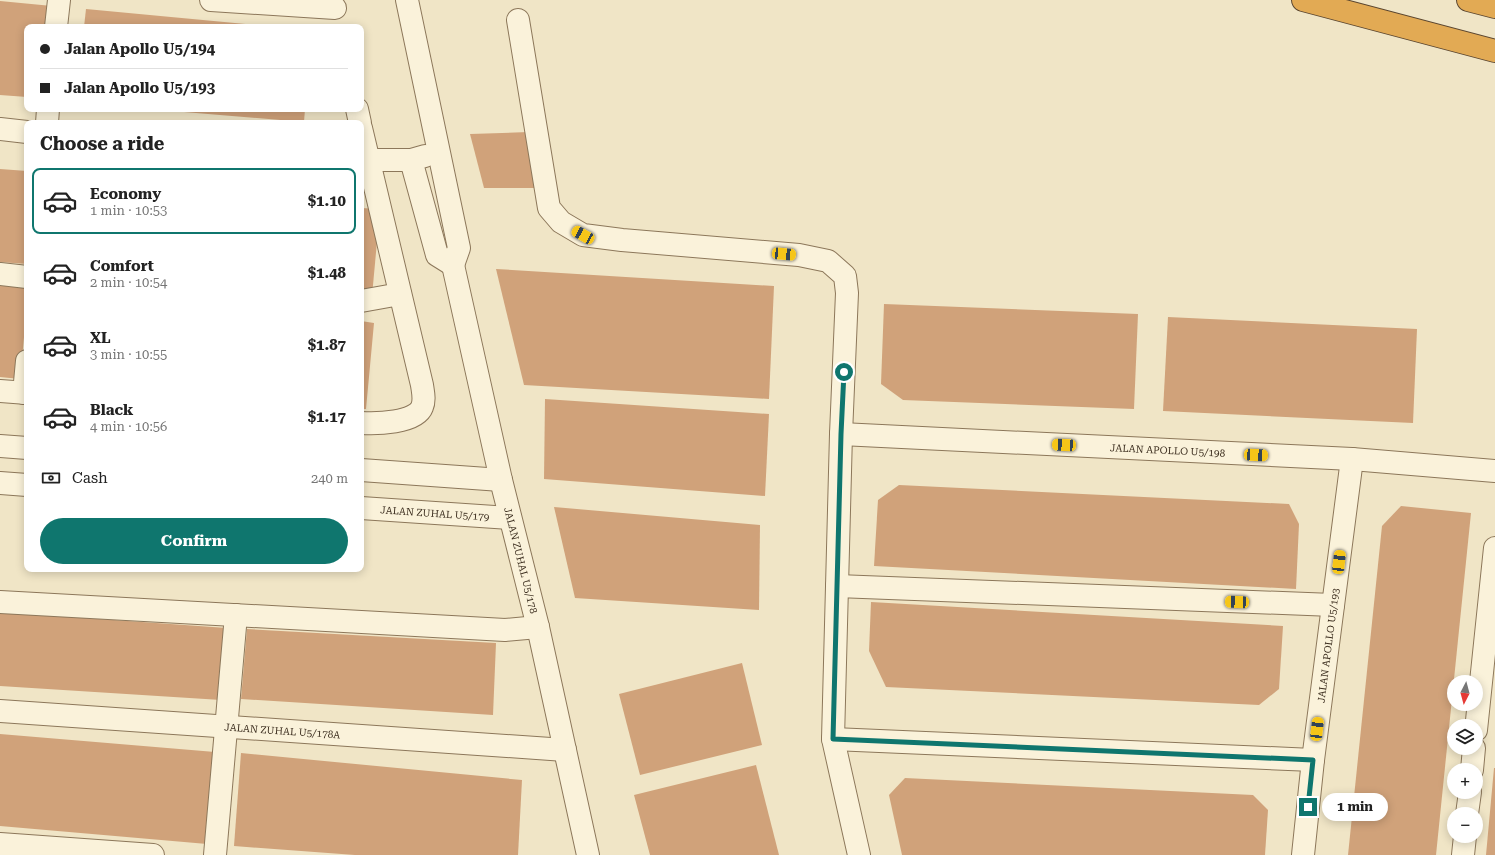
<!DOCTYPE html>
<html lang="en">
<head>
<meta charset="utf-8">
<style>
  body { margin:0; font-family:"Roboto Serif",serif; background:#f2f2f2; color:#222; height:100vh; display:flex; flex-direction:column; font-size:15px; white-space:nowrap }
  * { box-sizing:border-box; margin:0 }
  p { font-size:13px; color:#767676 }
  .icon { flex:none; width:22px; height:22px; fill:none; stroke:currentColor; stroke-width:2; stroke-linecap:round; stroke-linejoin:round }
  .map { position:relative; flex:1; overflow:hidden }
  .drawer { position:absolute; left:24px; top:120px; width:340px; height:452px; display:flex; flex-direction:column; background:#fff; border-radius:8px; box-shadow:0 2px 10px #0003 }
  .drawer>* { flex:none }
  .banner { position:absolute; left:24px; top:24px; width:340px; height:88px; border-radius:8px; box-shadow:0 2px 10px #0003; display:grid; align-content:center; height:88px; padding:0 16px; background:#fff }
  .needle { width:26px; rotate:186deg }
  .tools { position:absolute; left:1447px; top:675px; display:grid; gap:8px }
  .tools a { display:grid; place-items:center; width:36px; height:36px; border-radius:50%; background:#fff; box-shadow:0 2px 10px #0003; font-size:20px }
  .end { position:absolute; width:18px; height:18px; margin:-9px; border:5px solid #0f766e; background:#fff; box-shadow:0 0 0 2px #fff }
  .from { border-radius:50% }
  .bubble { position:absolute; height:28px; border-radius:14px; background:#fff; box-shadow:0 2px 10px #0003; font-size:13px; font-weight:700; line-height:28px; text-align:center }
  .car { position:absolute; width:12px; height:24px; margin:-12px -6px; border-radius:5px; box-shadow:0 0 3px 1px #0007; background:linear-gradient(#f5c518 24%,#345 0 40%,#f5c518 0 76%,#345 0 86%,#f5c518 0) }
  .banner b { display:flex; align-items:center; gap:14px; height:38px; font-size:15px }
  .banner b+b { border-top:1px solid #e0e0e0 }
  .banner i { width:10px; height:10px; background:#222 }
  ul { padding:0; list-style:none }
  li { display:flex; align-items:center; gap:12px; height:66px; margin:0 8px 6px; padding:0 8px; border:2px solid transparent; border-radius:8px }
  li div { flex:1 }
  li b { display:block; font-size:15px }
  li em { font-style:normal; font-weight:700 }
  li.active { border-color:#0f766e }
  li>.icon { width:36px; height:36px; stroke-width:1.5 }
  h2 { padding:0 16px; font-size:18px; line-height:48px }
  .pay { display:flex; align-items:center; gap:10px; height:44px; padding:0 16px; font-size:15px }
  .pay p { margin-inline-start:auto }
  .primary-button { display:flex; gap:8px; margin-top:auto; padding:8px 16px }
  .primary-button a { flex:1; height:46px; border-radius:24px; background:#0f766e; color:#fff; font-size:16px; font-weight:700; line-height:46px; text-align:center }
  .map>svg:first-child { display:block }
</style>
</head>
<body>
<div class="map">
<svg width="1495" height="855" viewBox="0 0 1495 855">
  <rect width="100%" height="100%" fill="#f0e5c6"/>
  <g fill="#d0a27a">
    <path d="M0,1L52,6L50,27H27V97L0,95Z"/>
    <path d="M86,9L266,26V27H84Z"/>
    <path d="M160,109H305L304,122L160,110Z"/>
    <path d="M529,132L541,188H484L470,134Z"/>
    <path d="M0,169L27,171V264L0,262Z"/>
    <path d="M361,208L380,209L372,296L361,295Z"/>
    <path d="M496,269L774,286L769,399L524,385Z"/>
    <path d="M0,284L27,286V306L20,379L0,377Z"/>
    <path d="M884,304L1138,314L1134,409L903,400L881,384Z"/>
    <path d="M1168,317L1417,329L1413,423L1163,411Z"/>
    <path d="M361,321L374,323L366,409H361Z"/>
    <path d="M545,399L769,414L765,496L544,479Z"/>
    <path d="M899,485L1289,504L1299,524L1296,589L874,566L878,500Z"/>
    <path d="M1401,506L1471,513L1436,855H1348L1382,526Z"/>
    <path d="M554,507L760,525L759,610L575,598Z"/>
    <path d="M871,602L1283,626L1279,689L1259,705L886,687L869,651Z"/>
    <path d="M0,612L227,628L221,700L0,686Z"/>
    <path d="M247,629L496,643L493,715L241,699Z"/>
    <path d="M742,663L762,745L640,775L619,694Z"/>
    <path d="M0,734L215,752L207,844L0,826Z"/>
    <path d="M241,753L522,780L518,855H355L234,846Z"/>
    <path d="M756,765L779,855H650L634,795Z"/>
    <path d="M1494,768H1495V855H1486Z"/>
    <path d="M905,778L1253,795L1268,810L1265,855H902L889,795Z"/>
  </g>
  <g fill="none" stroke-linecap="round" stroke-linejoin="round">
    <g stroke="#8c775a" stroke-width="24">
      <g id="minor">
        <path d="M211,0L335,8"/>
        <path d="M407,0L459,248L453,265"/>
        <path d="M518,20L549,208L561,222L583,235L622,240L799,255L828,261L845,276L847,293L841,434L833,739L859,855"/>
        <path d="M56,27L59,0"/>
        <path d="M357,109L360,123"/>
        <path d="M47,123L48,109"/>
        <path d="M361,128L422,385C423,392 425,400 422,407C416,423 376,424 361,423"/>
        <path d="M0,129L27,132"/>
        <path d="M361,160H411L425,156"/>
        <path d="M411,160L437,255L453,265"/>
        <path id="s1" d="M453,265L501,480L538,627L588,855"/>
        <path d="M0,274L27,277"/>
        <path d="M361,301L400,294"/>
        <path d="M0,391L27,393"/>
        <path d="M24,393L27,361"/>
        <path id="s2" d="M841,434L1352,459L1495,471"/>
        <path d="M0,446L27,448"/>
        <path d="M361,470L501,480"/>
        <path d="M0,483L27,485"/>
        <path id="s3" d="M361,508L510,518"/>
        <path d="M837,586L1333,605"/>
        <path d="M0,602L505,630L538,627"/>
        <path id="s4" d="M0,711L565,750"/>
        <path d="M1476,730L1495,548"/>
        <path d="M833,739L1313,760"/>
        <path d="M1472,770L1474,748"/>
        <path d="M1467,814L1470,792"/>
        <path d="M0,844L153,855"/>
        <path d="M215,855L236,615"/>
        <path id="s5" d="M1303,855L1313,760L1352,459"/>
        <path d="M1463,855L1465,836"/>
      </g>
    </g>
    <g stroke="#5a452f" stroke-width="24">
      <g id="highway">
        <path d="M1303,0L1495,51"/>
        <path d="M1468,0L1495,7"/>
      </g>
    </g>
    <use href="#minor" stroke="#faf2da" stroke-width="22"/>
    <use href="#highway" stroke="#e2aa54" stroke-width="22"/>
  </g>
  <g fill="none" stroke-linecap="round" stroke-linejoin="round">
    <path stroke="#0f766e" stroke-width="5" d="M844,372L841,434L833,739L1313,760L1308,807"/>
  </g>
  <g text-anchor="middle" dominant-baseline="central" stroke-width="3" stroke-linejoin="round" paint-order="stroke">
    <g font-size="10" fill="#3c2e1f" stroke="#f7efd6">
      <text stroke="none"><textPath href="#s2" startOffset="327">JALAN APOLLO U5/198</textPath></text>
      <text stroke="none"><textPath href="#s3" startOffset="74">JALAN ZUHAL U5/179</textPath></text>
      <text stroke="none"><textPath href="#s1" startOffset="303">JALAN ZUHAL U5/178</textPath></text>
      <text stroke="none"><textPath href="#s5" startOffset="211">JALAN APOLLO U5/193</textPath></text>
      <text stroke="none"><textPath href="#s4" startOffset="283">JALAN ZUHAL U5/178A</textPath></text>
    </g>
  </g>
</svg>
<div class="tools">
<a><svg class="needle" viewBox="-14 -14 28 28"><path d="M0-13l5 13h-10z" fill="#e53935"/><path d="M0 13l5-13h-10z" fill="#767676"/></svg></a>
<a><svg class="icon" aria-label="layers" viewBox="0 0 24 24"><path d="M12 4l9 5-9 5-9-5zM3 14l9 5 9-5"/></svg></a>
<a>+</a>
<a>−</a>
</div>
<i class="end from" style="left:844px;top:372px"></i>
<i class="end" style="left:1308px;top:807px"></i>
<div class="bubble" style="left:1322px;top:793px;width:66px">1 min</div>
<i class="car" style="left:583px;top:235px;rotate:299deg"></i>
<i class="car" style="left:784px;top:254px;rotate:95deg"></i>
<i class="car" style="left:1064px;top:445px;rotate:273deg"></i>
<i class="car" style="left:1256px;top:455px;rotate:93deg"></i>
<i class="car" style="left:1339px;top:562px;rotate:7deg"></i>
<i class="car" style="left:1237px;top:602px;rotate:272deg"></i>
<i class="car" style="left:1317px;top:729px;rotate:7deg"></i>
<div class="banner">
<b><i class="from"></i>Jalan Apollo U5/194</b>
<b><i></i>Jalan Apollo U5/193</b>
</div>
<section class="drawer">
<h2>Choose a ride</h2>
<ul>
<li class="active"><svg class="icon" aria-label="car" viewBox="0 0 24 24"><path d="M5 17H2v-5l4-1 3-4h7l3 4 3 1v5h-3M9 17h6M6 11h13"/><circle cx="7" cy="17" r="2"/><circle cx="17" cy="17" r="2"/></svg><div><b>Economy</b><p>1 min · 10:53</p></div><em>$1.10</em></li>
<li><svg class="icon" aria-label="car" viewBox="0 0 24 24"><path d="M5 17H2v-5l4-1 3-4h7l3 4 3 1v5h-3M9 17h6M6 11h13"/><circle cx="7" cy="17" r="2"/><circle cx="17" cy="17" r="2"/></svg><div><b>Comfort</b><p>2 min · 10:54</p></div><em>$1.48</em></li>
<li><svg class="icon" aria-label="car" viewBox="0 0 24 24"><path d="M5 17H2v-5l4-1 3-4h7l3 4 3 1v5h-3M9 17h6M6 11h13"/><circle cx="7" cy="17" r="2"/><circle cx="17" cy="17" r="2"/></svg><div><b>XL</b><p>3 min · 10:55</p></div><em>$1.87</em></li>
<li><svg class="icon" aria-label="car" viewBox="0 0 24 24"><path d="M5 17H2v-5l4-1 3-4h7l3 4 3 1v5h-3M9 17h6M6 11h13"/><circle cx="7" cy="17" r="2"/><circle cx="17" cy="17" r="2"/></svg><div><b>Black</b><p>4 min · 10:56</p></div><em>$1.17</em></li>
</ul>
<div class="pay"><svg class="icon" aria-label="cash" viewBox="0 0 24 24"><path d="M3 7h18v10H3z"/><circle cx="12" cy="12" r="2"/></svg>Cash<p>240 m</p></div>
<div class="primary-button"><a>Confirm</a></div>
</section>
</div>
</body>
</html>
